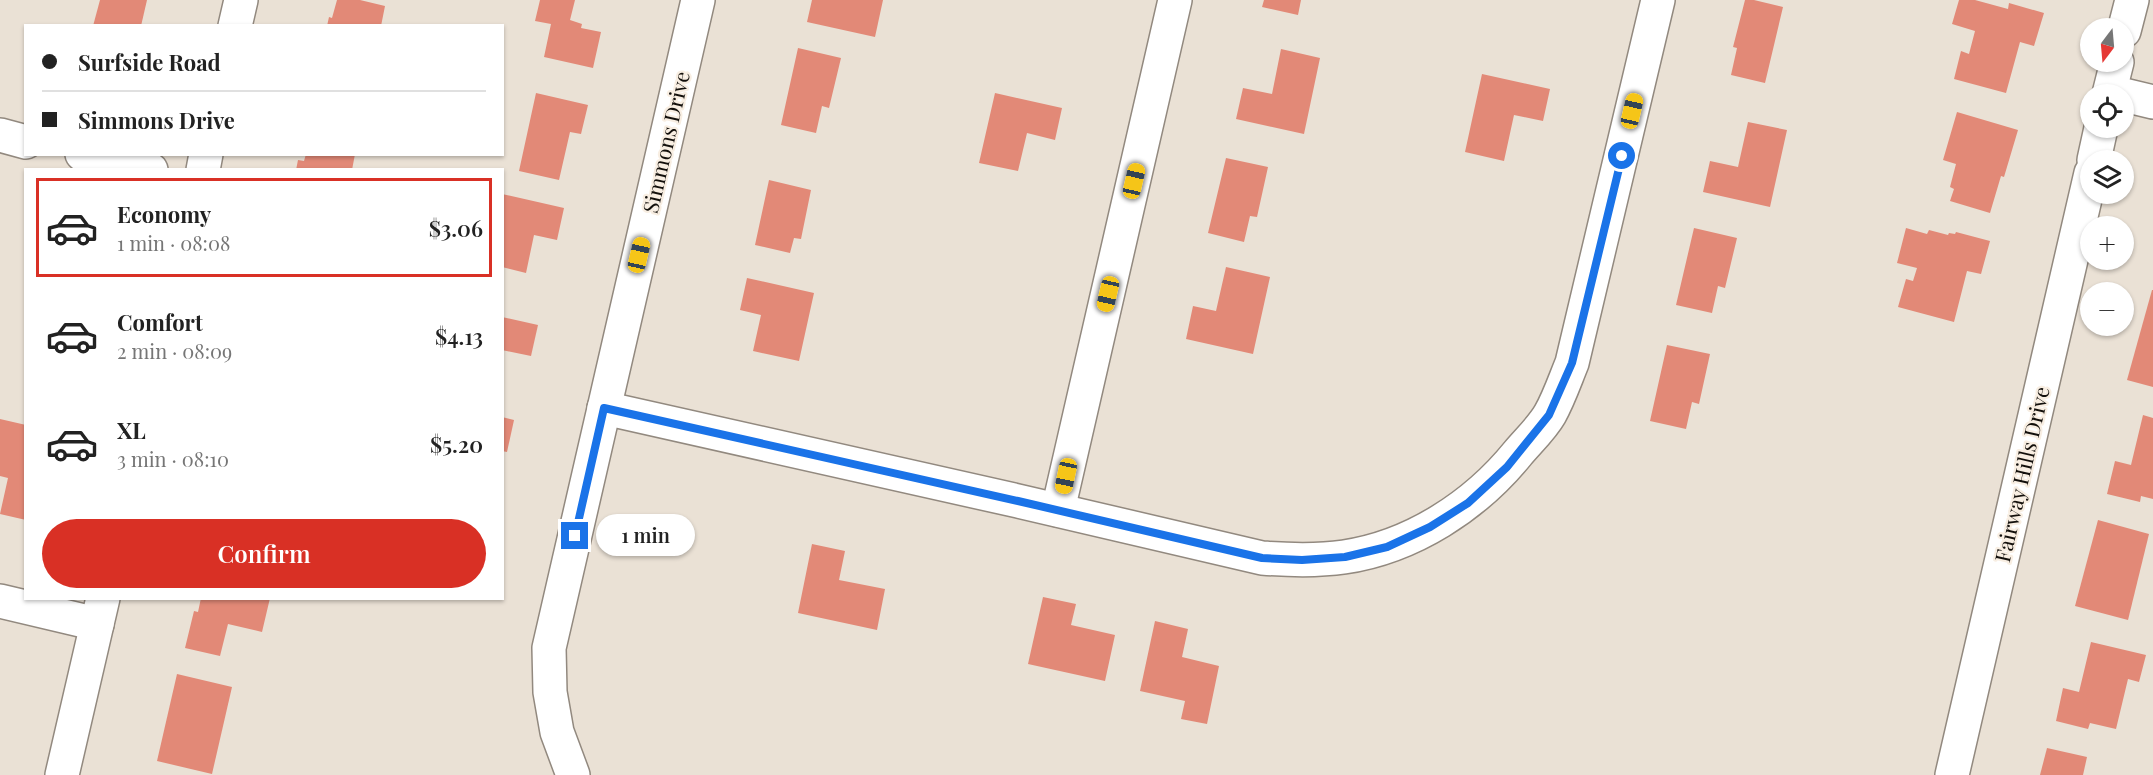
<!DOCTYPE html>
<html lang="en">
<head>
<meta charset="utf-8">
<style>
  body { margin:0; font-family:"Playfair Display",serif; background:#f2f2f2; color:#222; height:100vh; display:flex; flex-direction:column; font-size:22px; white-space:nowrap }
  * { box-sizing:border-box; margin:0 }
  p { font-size:20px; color:#767676 }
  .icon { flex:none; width:33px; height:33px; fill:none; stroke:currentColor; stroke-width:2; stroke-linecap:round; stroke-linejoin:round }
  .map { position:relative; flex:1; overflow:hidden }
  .sheet { position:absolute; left:24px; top:168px; width:480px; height:432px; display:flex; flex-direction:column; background:#fff; border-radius:0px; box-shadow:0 2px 4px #0004 }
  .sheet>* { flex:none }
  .hud { position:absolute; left:24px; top:24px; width:480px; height:132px; border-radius:0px; box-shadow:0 2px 4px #0004; display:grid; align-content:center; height:132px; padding:0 18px; background:#fff }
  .needle { width:39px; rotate:196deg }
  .tools { position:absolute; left:2080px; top:18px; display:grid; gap:12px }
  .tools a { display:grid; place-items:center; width:54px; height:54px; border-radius:50%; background:#fff; box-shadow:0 2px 4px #0004; font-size:30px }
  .end { position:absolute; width:27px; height:27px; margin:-14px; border:8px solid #1a73e8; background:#fff; box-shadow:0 0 0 3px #fff }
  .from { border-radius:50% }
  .bubble { position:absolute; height:42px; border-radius:21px; background:#fff; box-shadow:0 2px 4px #0004; font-size:20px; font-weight:600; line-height:42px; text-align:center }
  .car { position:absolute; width:18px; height:36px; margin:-18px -9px; border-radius:8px; box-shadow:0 0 4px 2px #0007; background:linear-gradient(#f5c518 24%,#345 0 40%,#f5c518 0 76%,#345 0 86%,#f5c518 0) }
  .hud b { display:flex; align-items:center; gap:21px; height:57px; font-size:22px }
  .hud b+b { border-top:2px solid #e0e0e0 }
  .hud i { width:15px; height:15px; background:#222 }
  ul { padding:10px 0 0; list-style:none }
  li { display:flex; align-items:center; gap:18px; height:99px; margin:0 12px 9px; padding:0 6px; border:3px solid transparent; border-radius:0px }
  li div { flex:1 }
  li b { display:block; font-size:22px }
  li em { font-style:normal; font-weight:600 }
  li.on { border-color:#d93025 }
  li>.icon { width:54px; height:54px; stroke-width:1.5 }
  .cta { display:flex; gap:12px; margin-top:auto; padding:12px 18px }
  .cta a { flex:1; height:69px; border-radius:36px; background:#d93025; color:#fff; font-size:24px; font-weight:600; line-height:69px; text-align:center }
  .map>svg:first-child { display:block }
</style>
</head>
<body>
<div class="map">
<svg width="2153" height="775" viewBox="0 0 2153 775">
  <rect width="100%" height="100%" fill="#eae1d5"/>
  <g fill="#e28977">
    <path d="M100,0H147L141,26H93Z"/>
    <path d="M337,0H360L385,6L381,26H327L329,17L332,18Z"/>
    <path d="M540,0H575L570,20L582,24L581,28L601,32L593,68L544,57L551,24L535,21Z"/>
    <path d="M812,0H883L875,37L807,22Z"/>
    <path d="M1264,0H1301L1298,15L1262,7Z"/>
    <path d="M1745,0H1754L1783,7L1765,83L1731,75L1737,48L1733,47Z"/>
    <path d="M1959,0H1975L2008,9L2009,3L2044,13L2034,46L2020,42L2006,93L1954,79L1961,51L1969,54L1975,31L1952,24Z"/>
    <path d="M798,48L841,58L829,108L822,106L816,133L781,125Z"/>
    <path d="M1281,49L1320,58L1304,134L1236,119L1243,88L1272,94Z"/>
    <path d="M1482,74L1550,89L1543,121L1514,115L1504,161L1465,152Z"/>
    <path d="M536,93L588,105L581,134L570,132L559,180L519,171Z"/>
    <path d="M995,93L1062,108L1055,140L1027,133L1018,171L979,163Z"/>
    <path d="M1957,112L2018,130L2004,177L2001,176L1990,213L1950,201L1954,189L1950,187L1956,164L1943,160Z"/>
    <path d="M1748,122L1787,130L1770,207L1703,192L1710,161L1738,167Z"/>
    <path d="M306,154H355L352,170H296L298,160L304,161Z"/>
    <path d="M1226,158L1268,167L1257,217L1250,216L1244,242L1208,233Z"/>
    <path d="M769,180L811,190L801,239L794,238L790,253L755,245Z"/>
    <path d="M502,194L564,208L557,240L534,235L526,273L502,267Z"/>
    <path d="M1694,228L1737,238L1725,288L1718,286L1712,313L1676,305Z"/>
    <path d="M1906,228L1927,234L1929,230L1948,235L1949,233L1955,234L1956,232L1990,241L1981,274L1967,271L1954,322L1898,307L1906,279L1913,281L1917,268L1897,263Z"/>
    <path d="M1226,267L1270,277L1253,354L1186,339L1193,306L1216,311Z"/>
    <path d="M747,278L814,293L799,361L753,351L761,315L740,310Z"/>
    <path d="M2152,290H2153V387L2127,380Z"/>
    <path d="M502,317L538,325L531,356L502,350Z"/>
    <path d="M1667,345L1710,354L1699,404L1692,402L1686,429L1650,421Z"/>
    <path d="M2143,415L2153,418V499L2141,496L2140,502L2107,494L2115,461L2131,465Z"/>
    <path d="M502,417L514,420L507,452L502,451Z"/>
    <path d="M0,419L26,425V520L0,514L8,478L0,476Z"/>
    <path d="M2098,520L2149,534L2128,620L2075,606Z"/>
    <path d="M812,544L845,551L839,580L885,589L877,630L798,613Z"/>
    <path d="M1043,597L1076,604L1071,625L1115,635L1105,681L1028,664Z"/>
    <path d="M201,598H270L262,632L228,624L220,656L185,648L194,611L198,612Z"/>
    <path d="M1155,621L1188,629L1182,657L1219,666L1207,724L1181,719L1185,701L1140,691Z"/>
    <path d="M2091,642L2146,655L2139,682L2128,679L2116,729L2090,723L2088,729L2056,721L2063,688L2079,692Z"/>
    <path d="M177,674L232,687L212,774L157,761Z"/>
    <path d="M2047,748L2087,757L2083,775H2040Z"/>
  </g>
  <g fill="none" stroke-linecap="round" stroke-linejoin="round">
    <g stroke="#92897f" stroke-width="36">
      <g id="street">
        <path d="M235,26L241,0"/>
        <path d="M2124,31L2132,0"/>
        <path d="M2109,94L2117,62"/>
        <path d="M2124,95L2153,102"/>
        <path d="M0,135L26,142"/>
        <path d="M82,154L151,170"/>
        <path d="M2094,160L2101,128"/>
        <path d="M203,170L206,154"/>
        <path d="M604,408L1018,501L1262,558C1289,560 1317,561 1344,557C1412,547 1475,506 1518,453C1528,441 1542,428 1550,414C1559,398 1565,380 1572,363L1658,0"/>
        <path d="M1058,510L1175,0"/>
        <path d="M0,601L97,624"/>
        <path d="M62,775L103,598"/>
        <path d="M573,775L557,732L550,692L549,648L698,0"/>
        <path d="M1952,775L2091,173"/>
      </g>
    </g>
    <use href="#street" stroke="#fff" stroke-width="33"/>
  </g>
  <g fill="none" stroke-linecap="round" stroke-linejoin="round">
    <path stroke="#1a73e8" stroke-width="8" d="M575,536L604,408L1018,501L1262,558L1302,560L1345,557L1387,547L1430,527L1468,503L1507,467L1549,415L1572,363L1622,156"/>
  </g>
  <g text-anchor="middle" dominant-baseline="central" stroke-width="4.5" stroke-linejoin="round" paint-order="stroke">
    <g font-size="21" fill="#120f0b" stroke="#f8eee2">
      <text transform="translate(665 142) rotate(-77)">Simmons Drive</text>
      <text transform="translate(2021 474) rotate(-77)">Fairway Hills Drive</text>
    </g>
  </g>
</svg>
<div class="tools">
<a><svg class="needle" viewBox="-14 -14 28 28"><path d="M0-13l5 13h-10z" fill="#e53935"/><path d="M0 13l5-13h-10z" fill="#767676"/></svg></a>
<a><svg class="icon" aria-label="locate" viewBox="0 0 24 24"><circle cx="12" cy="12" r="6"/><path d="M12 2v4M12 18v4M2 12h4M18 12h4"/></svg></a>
<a><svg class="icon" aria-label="layers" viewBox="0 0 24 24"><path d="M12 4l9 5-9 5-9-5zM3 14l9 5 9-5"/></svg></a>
<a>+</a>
<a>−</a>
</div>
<i class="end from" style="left:1622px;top:156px"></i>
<i class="end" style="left:575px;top:536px"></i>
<div class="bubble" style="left:596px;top:514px;width:99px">1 min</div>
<i class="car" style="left:1632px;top:111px;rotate:13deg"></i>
<i class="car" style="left:1134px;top:181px;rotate:13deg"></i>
<i class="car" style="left:639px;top:255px;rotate:13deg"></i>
<i class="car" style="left:1108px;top:294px;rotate:193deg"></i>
<i class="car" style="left:1066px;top:476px;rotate:192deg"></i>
<div class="hud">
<b><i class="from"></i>Surfside Road</b>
<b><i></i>Simmons Drive</b>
</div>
<section class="sheet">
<ul>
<li class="on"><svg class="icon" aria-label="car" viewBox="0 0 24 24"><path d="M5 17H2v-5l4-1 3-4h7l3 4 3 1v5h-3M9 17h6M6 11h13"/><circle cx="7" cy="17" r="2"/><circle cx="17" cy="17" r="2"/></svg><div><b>Economy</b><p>1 min · 08:08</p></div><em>$3.06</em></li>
<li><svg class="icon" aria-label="car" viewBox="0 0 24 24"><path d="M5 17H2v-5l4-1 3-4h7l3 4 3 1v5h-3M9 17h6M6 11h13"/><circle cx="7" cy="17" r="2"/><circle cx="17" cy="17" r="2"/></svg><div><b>Comfort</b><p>2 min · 08:09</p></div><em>$4.13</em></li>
<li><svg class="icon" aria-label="car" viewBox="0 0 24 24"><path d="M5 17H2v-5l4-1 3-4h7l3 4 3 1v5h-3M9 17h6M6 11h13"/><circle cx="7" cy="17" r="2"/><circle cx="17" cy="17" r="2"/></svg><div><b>XL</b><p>3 min · 08:10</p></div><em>$5.20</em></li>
</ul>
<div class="cta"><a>Confirm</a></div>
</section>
</div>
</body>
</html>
